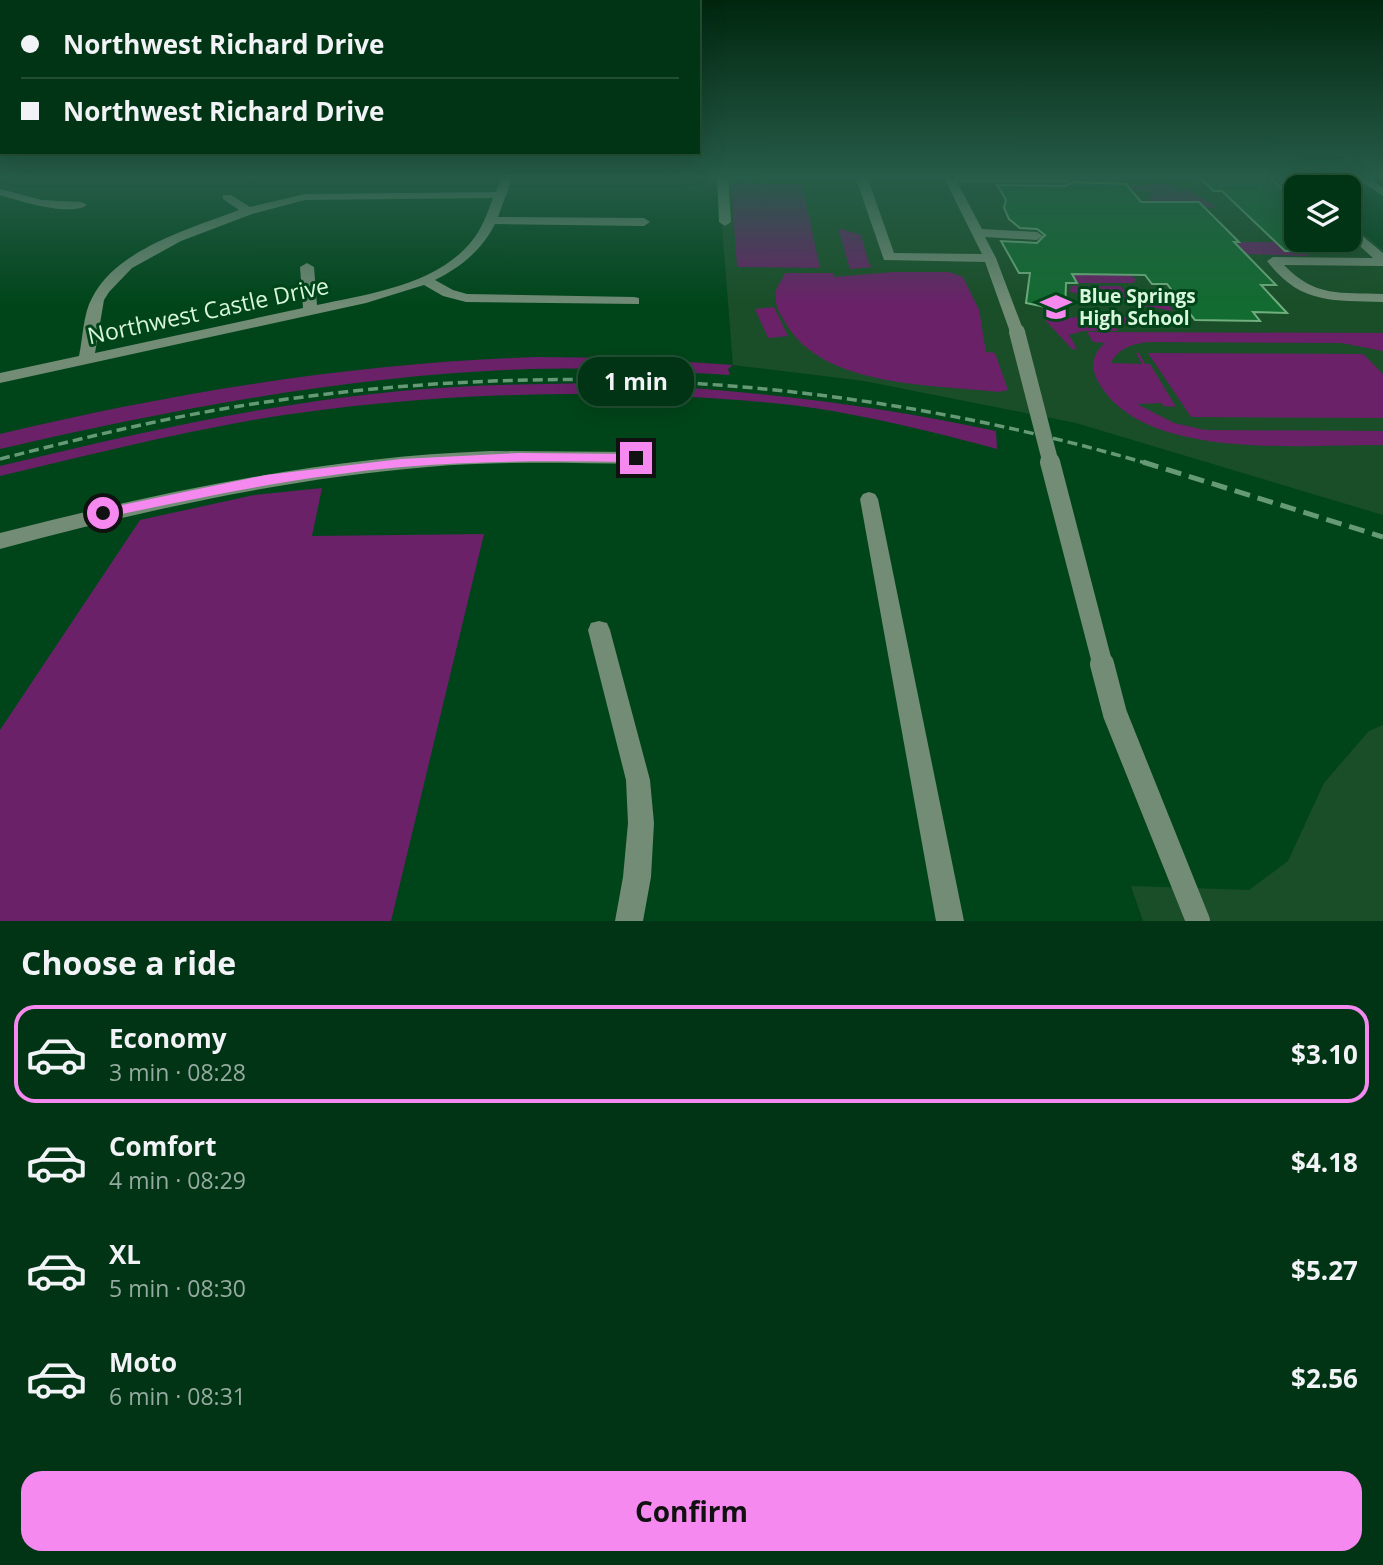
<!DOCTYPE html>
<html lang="en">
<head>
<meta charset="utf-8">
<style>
  body { margin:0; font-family:"Open Sans",sans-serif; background:#0e3f22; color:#f1f3f6; height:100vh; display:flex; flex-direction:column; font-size:26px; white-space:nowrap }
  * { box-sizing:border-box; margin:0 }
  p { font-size:23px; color:#95aaa0 }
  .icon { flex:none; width:38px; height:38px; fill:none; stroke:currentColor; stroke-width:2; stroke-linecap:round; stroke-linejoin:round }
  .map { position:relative; height:921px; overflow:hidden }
  .details { display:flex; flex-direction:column; background:#003414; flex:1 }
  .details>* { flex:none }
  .guide { position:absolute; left:0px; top:0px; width:700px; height:154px; box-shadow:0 7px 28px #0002,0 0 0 2px #224f34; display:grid; align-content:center; height:154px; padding:0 21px; background:#003414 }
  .tools { position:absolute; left:1284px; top:175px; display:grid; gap:14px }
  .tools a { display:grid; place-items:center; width:77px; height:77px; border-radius:14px; background:#003414; box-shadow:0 7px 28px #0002,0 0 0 2px #224f34; font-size:35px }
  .end { position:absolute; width:32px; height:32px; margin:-16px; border:9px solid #f589ef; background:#111; box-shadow:0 0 0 4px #111 }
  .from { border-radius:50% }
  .bubble { position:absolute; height:49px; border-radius:21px; background:#003414; box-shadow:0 7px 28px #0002,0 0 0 2px #224f34; font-size:23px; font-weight:700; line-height:49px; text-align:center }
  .guide b { display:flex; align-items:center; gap:24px; height:66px; font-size:26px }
  .guide b+b { border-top:2px solid #224f34 }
  .guide i { width:18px; height:18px; background:#f1f3f6 }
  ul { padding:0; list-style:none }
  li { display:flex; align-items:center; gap:21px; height:98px; margin:0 14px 10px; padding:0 7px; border:4px solid transparent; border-radius:21px }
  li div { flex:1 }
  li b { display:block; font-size:26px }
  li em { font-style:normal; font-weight:700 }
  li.on { border-color:#f589ef }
  li>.icon { width:63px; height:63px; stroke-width:1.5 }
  h2 { padding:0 21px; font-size:32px; line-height:84px }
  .cta { display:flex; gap:14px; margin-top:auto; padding:14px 21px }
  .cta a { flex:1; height:80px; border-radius:21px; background:#f589ef; color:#111; font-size:28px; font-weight:700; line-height:80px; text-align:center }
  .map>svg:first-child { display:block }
</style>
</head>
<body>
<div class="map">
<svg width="1383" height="921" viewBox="0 0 1383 921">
  <rect width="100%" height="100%" fill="#00451a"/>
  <g fill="#1a4e28">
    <path d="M718,176H1294L1307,187H1297V240H1349V222L1383,250V515L1076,423L864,381L733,365Z"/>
    <path d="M1383,725V921H1143L1131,886L1249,890L1288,861L1324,783L1369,731Z"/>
  </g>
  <g fill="#6a2168">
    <path d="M1089,181C1097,182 1116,187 1122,187C1143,185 1162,179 1182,188L1160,194L1187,189L1217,207L1204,208L1198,202H1149L1147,200L1152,199L1147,195L1158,193L1129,189L1136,196H1113Z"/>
    <path d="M731,183L802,184L820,268L737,267Z"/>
    <path d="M838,228L861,235L869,264L873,267L850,269Z"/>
    <path d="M1232,242H1275L1285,251H1303L1309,256L1246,254Z"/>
    <path d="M893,272H949L963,277L979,310L986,352L995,353L1008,390L998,392C931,384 822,388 785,322C779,313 774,303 776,292C777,284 783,280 785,273H833L834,277Z"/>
    <path d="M1072,274L1131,275L1136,280L1133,283H1077Z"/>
    <path d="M1071,286H1120L1124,290L1144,293L1153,304H1168L1173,311L1070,292Z"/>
    <path d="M774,307L788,336L768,338L755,309Z"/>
    <path d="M1090,316L1141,318L1144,323L1114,324L1118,331H1083L1069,335L1077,349H1072L1045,320Z"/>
    <path d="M1087,332L1383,333V351L1341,343L1148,342C1133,344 1118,348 1111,363L1142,364L1136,353H1139L1145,364H1150L1176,407L1163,406L1162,403L1137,404L1174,423L1205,430L1383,431V445C1304,444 1148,462 1100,385C1090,369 1091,355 1105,343L1093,342Z"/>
    <path d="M1148,353L1363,354L1383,374V418L1191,417Z"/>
    <path d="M537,357L629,358L733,365L728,369L730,375C663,371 596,367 529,369C350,375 174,409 0,449V434C176,392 355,363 537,357Z"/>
    <path d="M607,383C740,389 865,403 996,431L997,449C943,434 888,421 833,411C781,402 727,399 675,396C534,390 392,397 253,420C168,435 84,456 0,476V466C120,437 241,409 364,395C444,385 526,384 607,383Z"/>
    <path d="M322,488L312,536L484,534L391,921H0V730L140,520L254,495Z"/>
  </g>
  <g fill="#126b30" stroke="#72af7e" stroke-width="2">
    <path d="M1198,176H1268L1297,201V251H1285L1222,191H1214Z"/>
    <path d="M1073,182L1126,184L1141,202H1199L1239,242H1234L1276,285H1261L1287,313L1253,312L1260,321L1195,320L1167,284H1152L1145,275L1072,274L1077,283H1066L1065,311L1026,303L1030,273H1019L1001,241L1037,243L1045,235L1037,229L1020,228L1009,219L1004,208L1006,200L997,185L1065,186Z"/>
  </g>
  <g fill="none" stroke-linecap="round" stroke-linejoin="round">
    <g fill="#728c76" fill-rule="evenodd">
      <path d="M502,176H513L498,217L644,218L650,222L644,226L495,224C482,250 461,267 435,280L453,290L467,294L634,297L639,298V304L466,302L443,296L424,285L366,303L0,383V373L79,356C83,338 83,314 92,298C116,249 192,228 239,210L223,199V195H231L250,207L305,194L496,192ZM493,198C487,214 482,229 471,242C436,285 368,294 317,305L314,267L307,263L300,267L303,308L95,353L104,300L109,292L132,268L181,241L252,214L305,200Z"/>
      <path d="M717,176H728L731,222L725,226L719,222Z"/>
      <path d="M855,176H867L894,253L982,254L943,176L1069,178L1071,180L1065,183L957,182L982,229L1037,232L1043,236L1037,240L985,237L996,258L1024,332L1022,335L1017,336L1010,332L985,262L884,260Z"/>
      <path d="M1271,176H1284L1301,187H1297V193L1293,192Z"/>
      <path d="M1354,176H1367L1383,188V196Z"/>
      <path d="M0,189L42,200L81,202L87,205C71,217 19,201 0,195Z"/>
      <path d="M1349,225L1383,253V266L1284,265C1316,298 1340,292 1383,294V302C1332,300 1301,305 1267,261L1273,257L1373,258L1349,236Z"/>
      <path d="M490,451L636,452L645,458L636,464C567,463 497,461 428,467C283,479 140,511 0,549V533C160,492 324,457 490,451Z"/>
      <path d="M869,492L875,494L878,499L964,921H936L860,499L863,494Z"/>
      <path d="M599,621L607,623L610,630L650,780L654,823L651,877L643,921H615L623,877L628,823L626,780L588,630L591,623Z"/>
    </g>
    <path stroke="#669976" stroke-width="3.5" stroke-dasharray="10 5" stroke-linecap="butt" d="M0,459C79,439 159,419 240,406C550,357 848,376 1149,464"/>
    <path stroke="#669976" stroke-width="5" stroke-dasharray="16 8" stroke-linecap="butt" d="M1143,462L1383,537"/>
    <path stroke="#728c76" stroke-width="16" d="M1017,332L1051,464"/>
    <path stroke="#728c76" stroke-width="20" d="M1050,462L1103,666"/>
    <path stroke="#728c76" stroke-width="24" d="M1102,664L1115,714L1198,921"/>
  </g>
  <linearGradient id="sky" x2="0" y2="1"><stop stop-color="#00260e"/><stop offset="0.58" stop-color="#265c49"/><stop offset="1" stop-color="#265c49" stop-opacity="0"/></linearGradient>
  <rect width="1383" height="305" fill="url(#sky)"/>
  <path fill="#f589ef" d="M520,453L636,454L641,458L636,462C558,461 480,460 402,467C301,476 202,497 103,518L97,513L103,509L266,475L401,459Z"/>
  <defs>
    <g id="school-bare" transform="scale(2.415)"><path d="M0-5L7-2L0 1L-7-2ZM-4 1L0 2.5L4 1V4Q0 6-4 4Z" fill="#f589ef" stroke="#00451a" stroke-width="2.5" paint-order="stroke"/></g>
  </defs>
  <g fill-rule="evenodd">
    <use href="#school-bare" x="1056" y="307"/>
  </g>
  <g text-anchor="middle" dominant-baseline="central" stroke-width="6" stroke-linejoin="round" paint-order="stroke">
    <g font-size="19" font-weight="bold" fill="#d7f6dc" stroke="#00451a" text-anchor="start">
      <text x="1079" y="296">Blue Springs<tspan x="1079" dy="22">High School</tspan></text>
    </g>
    <g font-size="23" fill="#d7f6dc" stroke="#00451a">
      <text transform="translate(208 310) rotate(-12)">Northwest Castle Drive</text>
    </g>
  </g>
</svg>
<div class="tools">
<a><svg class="icon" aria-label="layers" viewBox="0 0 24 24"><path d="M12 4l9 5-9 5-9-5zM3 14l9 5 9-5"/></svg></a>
</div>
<i class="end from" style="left:103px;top:513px"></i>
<i class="end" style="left:636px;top:458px"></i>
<div class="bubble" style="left:578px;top:357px;width:116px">1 min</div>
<div class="guide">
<b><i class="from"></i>Northwest Richard Drive</b>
<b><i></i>Northwest Richard Drive</b>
</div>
</div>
<section class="details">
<h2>Choose a ride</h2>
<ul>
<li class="on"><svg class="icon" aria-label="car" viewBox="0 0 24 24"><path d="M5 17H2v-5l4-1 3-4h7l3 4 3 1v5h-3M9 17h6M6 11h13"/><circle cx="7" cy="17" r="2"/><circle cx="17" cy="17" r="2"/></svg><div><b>Economy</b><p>3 min · 08:28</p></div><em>$3.10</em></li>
<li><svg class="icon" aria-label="car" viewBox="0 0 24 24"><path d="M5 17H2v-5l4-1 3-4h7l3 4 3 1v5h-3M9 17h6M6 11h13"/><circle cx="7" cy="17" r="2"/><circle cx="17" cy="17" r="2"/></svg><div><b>Comfort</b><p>4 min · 08:29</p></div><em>$4.18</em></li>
<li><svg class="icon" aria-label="car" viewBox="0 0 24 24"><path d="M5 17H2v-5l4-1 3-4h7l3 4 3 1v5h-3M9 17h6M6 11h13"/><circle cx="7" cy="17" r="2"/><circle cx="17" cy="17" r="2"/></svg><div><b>XL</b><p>5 min · 08:30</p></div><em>$5.27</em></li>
<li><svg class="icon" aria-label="car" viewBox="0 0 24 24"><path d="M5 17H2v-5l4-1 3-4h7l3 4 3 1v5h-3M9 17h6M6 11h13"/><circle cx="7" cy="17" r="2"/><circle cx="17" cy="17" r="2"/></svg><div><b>Moto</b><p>6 min · 08:31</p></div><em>$2.56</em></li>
</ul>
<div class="cta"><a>Confirm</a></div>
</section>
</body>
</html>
